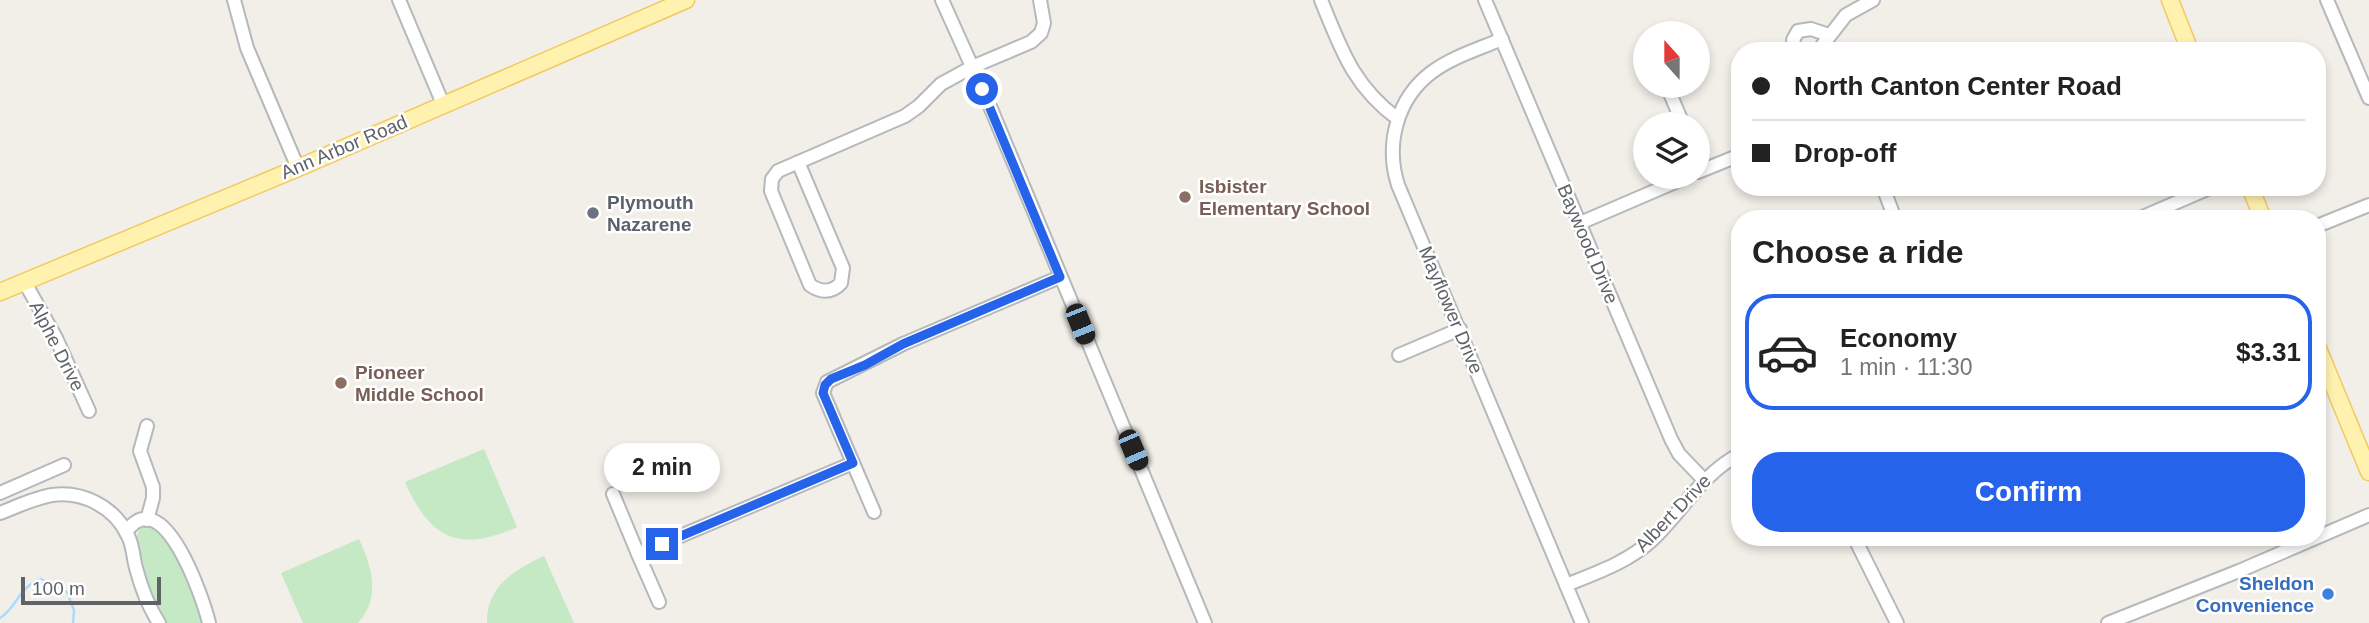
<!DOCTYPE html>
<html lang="en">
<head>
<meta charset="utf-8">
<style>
  body { margin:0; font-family:Arial,sans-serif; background:#f2f2f2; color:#222; height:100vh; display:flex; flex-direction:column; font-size:26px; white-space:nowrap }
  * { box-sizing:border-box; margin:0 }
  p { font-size:23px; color:#767676 }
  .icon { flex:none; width:38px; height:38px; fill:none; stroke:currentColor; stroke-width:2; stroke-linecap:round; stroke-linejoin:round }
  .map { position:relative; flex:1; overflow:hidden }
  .side { position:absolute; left:1731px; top:210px; width:595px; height:336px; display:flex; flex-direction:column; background:#fff; border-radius:28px; box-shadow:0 4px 10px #0003 }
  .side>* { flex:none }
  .guide { position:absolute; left:1731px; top:42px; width:595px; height:154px; border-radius:28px; box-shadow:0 4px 10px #0003; display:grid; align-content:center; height:154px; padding:0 21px; background:#fff }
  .needle { width:46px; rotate:339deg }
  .controls { position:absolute; left:1633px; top:21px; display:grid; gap:14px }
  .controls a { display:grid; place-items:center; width:77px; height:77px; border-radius:50%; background:#fff; box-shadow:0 4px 10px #0003; font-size:35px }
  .scale { position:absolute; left:21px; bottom:18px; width:140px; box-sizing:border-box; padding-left:7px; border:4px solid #5f6368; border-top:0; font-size:19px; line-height:24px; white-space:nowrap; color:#5f6368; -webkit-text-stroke:5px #fff; paint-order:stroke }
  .end { position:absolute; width:32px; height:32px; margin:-16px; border:9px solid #2563eb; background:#fff; box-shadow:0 0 0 4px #fff }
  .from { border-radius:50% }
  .bubble { position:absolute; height:49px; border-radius:24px; background:#fff; box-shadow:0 4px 10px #0003; font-size:23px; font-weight:800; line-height:49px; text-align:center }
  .car { position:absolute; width:21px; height:42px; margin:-21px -10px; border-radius:9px; box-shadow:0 0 5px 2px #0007; background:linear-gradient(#222 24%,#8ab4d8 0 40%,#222 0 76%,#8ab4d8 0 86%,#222 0) }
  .guide b { display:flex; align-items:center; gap:24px; height:66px; font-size:26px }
  .guide b+b { border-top:2px solid #e0e0e0 }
  .guide i { width:18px; height:18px; background:#222 }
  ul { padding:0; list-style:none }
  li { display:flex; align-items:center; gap:21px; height:116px; margin:0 14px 10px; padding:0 7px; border:4px solid #e0e0e0; border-radius:28px }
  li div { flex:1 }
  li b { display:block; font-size:26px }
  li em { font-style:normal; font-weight:800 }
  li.on { border-color:#2563eb }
  li>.icon { width:63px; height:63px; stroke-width:1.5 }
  h2 { padding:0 21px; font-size:32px; line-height:84px }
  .button { display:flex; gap:14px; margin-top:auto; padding:14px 21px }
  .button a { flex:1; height:80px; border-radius:28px; background:#2563eb; color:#fff; font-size:28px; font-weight:800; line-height:80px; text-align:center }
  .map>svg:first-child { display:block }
</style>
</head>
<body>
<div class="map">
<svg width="2369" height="623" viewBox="0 0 2369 623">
  <rect width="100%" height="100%" fill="#f1efe8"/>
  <g fill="#c5e8c5">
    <path d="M484,449L517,527C459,553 430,539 405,482Z"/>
    <path d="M145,526C177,534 195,595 203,623H165C156,606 120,536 145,526Z"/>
    <path d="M359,539C372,567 381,598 358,623H303L281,573Z"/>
    <path d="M544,556L574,623H487C486,587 514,570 544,556Z"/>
  </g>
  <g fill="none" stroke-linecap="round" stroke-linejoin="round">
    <path stroke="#aadaff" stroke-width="2.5" d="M0,618C17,608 18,587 41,579L67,592L74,610L73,623"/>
    <g stroke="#b5b8bc" stroke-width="16">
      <g id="minor">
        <path d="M234,0L247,48L298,168"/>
        <path d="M399,0L443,104"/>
        <path d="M942,0L992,111L1205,623"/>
        <path d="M1321,0C1341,49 1353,86 1398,119"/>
        <path d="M1485,0L1671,439L1679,454L1704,480"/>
        <path d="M2327,0L2369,98"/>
        <path d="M1502,39C1479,49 1452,57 1432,72C1397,98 1385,144 1398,185L1582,623"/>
        <path d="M1796,51L1793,40L1798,31L1811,29L1829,35"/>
        <path d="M1818,51L1846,15L1873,0"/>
        <path d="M1669,91L1683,124"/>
        <path d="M798,162L843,268L841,283C831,294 820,292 810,285L771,191L772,179L778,171L905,116L919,106L941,84L972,67L1031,42L1041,33L1044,23L1040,0"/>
        <path d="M1698,172L1740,155"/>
        <path d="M1883,187L1895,219"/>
        <path d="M2138,219L2212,187"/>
        <path d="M1580,223L1687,177"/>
        <path d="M2317,226L2369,205"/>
        <path d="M24,281L56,338L89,411"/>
        <path d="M1399,355L1460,329"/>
        <path d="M853,463L874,512"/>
        <path d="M0,493L64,465"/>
        <path d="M613,494L638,554L853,463L823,393L827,382L903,344L1060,277"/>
        <path d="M0,513C16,507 34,498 52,495C83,491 115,507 128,536C133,545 133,557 136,568C141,587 148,606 159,623"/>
        <path d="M147,520L153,498V487L140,451L147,426"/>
        <path d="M126,532C163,480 203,598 209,623"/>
        <path d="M1854,537L1897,623"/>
        <path d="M638,554L659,602"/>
        <path d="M1566,585C1596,573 1628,562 1652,540C1682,512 1701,474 1740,454"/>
        <path d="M2108,623L2239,571L2369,515"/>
      </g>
    </g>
    <g stroke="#f2c960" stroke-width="19">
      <g id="major">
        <path d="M2170,0L2190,51"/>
        <path d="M2250,187L2263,219"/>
        <path d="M0,292L298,168L686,0"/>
        <path d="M2317,346L2369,472"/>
      </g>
    </g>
    <use href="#minor" stroke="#fff" stroke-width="12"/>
    <use href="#major" stroke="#fff2af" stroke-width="16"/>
  </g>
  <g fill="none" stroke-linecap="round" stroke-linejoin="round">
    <path stroke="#2563eb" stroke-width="9" d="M662,544L853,463L823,393L825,385L831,379L865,365L903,344L1060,277L982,89"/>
  </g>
  <g fill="#8d6e63" stroke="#fff" stroke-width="2.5">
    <circle cx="1185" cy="197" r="7"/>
    <circle cx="341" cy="383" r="7"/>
  </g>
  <circle fill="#6b7280" stroke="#fff" stroke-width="2.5" cx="593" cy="213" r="7"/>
  <circle fill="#3f7fe0" stroke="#fff" stroke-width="2.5" cx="2328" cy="594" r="7"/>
  <g text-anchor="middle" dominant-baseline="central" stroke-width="5" stroke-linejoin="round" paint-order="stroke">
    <g font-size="19" fill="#5f6368" stroke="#fff">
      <text transform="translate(344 147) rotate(-23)">Ann Arbor Road</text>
      <text transform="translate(1588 244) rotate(67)">Baywood Drive</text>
      <text transform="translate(1451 310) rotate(67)">Mayflower Drive</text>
      <text transform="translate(57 346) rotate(63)">Alphe Drive</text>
      <text transform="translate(1673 513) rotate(-46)">Albert Drive</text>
    </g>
    <g font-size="19" font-weight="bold" fill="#785e54" stroke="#fff" text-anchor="start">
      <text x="1199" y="186">Isbister<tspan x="1199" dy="22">Elementary School</tspan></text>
      <text x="355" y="372">Pioneer<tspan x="355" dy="22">Middle School</tspan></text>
    </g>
    <g font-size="19" font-weight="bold" fill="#5b616d" stroke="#fff" text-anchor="start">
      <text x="607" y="202">Plymouth<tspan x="607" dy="22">Nazarene</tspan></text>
    </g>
    <g font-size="19" font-weight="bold" fill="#366cbe" stroke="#fff" text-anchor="end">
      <text x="2314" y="583">Sheldon<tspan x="2314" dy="22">Convenience</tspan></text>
    </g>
  </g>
</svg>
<div class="controls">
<a><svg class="needle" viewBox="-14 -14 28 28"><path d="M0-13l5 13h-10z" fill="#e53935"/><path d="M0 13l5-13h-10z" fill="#767676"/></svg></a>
<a><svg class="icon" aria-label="layers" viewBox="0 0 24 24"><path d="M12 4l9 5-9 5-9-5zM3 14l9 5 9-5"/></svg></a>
</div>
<div class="scale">100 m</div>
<i class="end from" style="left:982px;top:89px"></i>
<i class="end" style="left:662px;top:544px"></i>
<div class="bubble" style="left:604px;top:443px;width:116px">2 min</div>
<i class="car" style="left:1080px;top:324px;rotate:158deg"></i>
<i class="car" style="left:1133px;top:450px;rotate:157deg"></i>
<div class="guide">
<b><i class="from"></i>North Canton Center Road</b>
<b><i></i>Drop-off</b>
</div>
<section class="side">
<h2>Choose a ride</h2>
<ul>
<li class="on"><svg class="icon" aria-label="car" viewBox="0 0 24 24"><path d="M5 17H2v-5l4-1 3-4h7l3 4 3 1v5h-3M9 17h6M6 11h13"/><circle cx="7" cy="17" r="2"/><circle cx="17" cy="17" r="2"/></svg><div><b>Economy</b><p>1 min · 11:30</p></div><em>$3.31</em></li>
</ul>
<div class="button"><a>Confirm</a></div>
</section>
</div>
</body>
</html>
